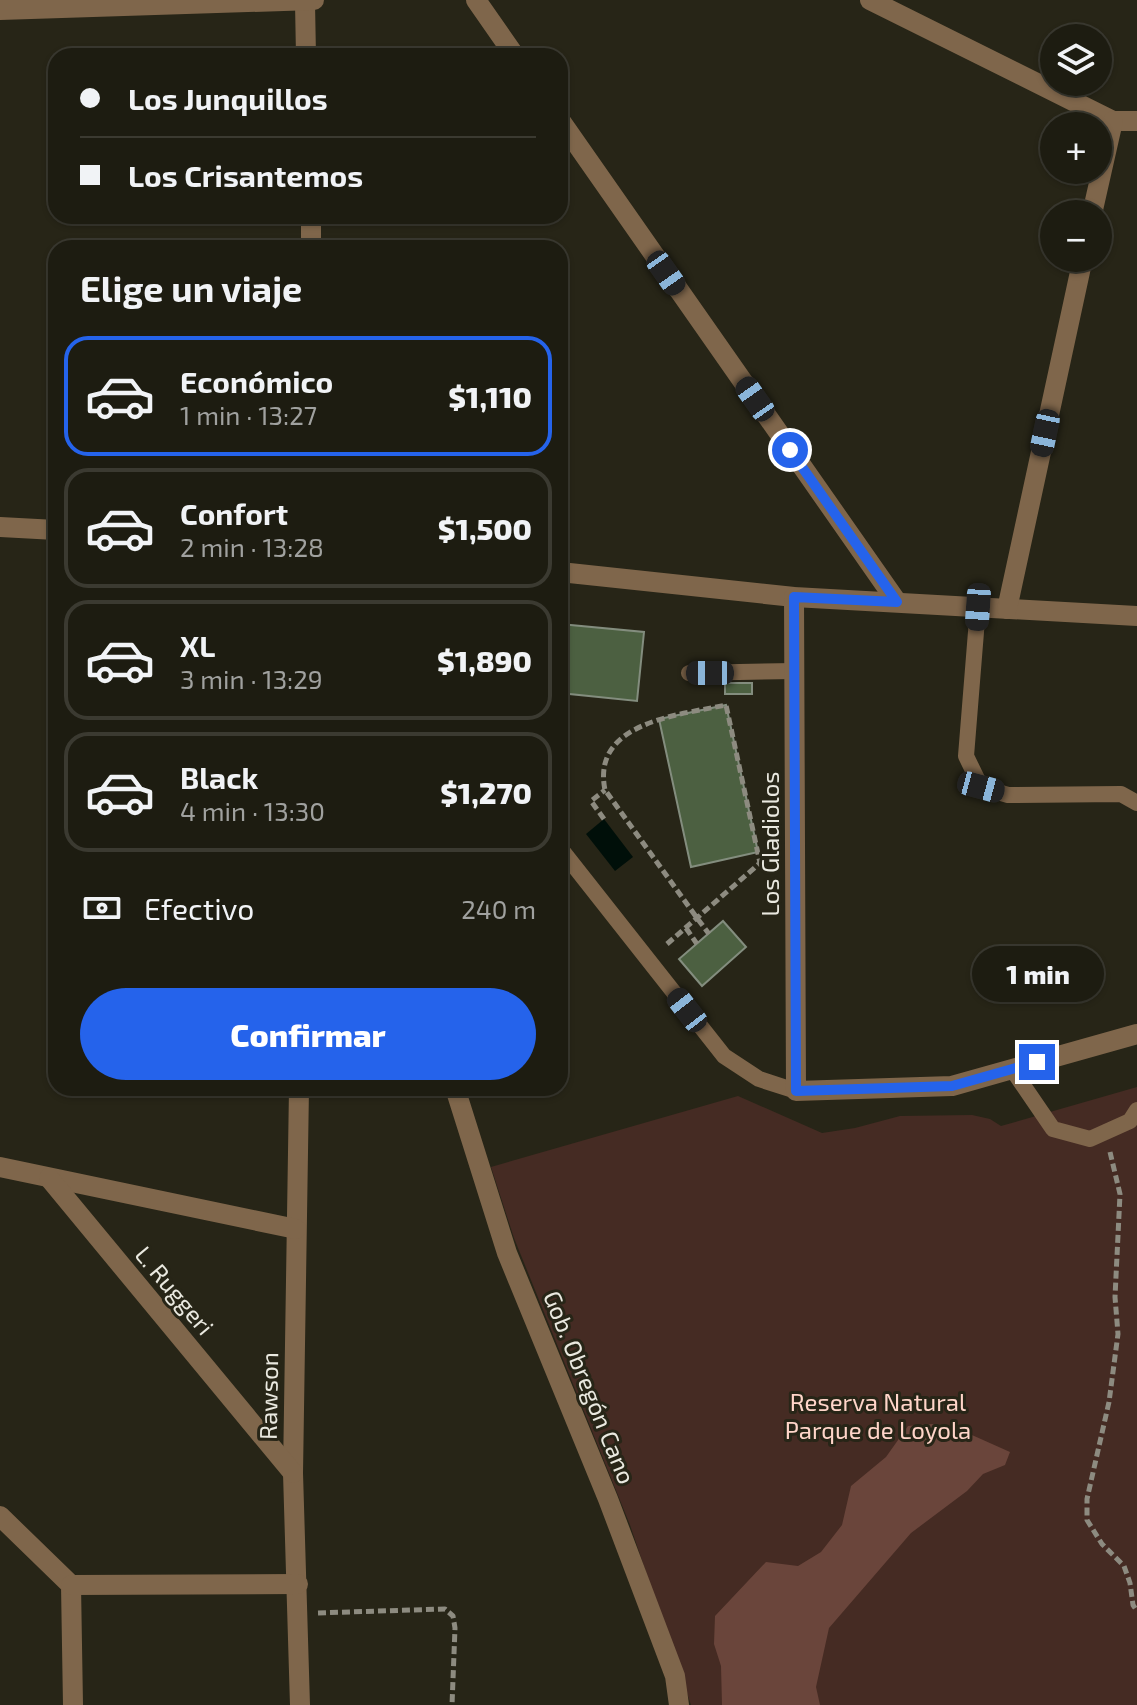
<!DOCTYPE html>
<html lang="es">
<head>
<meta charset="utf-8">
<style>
  body { margin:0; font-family:"Exo 2",sans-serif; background:#2a291f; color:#f1f3f6; height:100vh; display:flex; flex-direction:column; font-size:30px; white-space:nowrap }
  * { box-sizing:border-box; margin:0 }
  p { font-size:26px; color:#a0a19f }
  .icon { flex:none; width:44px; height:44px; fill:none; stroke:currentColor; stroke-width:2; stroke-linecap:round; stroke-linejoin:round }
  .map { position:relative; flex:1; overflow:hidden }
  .sheet { position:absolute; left:48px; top:240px; width:520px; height:856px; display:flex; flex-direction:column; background:#1d1c11; border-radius:24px; box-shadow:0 2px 6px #0004,0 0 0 2px #3b3a31 }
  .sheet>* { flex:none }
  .hud { position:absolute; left:48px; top:48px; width:520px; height:176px; border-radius:24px; box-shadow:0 2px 6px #0004,0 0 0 2px #3b3a31; display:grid; align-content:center; height:176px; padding:0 32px; background:#1d1c11 }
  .fabs { position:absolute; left:1040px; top:24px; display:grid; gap:16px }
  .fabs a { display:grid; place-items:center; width:72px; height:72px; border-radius:50%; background:#1d1c11; box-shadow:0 2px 6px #0004,0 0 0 2px #3b3a31; font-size:40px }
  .end { position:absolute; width:36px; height:36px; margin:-18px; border:10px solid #2563eb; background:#fff; box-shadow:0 0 0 4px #fff }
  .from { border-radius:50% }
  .bubble { position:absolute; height:56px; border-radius:28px; background:#1d1c11; box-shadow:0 2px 6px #0004,0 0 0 2px #3b3a31; font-size:26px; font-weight:800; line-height:56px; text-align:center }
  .car { position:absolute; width:24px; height:48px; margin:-24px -12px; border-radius:10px; box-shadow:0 0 6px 2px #0007; background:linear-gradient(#222 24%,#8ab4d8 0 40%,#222 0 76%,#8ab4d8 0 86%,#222 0) }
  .hud b { display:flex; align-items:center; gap:28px; height:76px; font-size:30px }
  .hud b+b { border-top:2px solid #3b3a31 }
  .hud i { width:20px; height:20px; background:#f1f3f6 }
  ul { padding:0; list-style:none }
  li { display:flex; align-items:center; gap:24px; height:120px; margin:0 16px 12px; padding:0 16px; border:4px solid #3b3a31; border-radius:24px }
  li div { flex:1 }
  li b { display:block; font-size:30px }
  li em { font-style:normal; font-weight:800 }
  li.selected { border-color:#2563eb }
  li>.icon { width:72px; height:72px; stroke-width:1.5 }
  h2 { padding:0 32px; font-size:36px; line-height:96px }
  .pay { display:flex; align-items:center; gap:20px; height:88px; padding:0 32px; font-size:30px }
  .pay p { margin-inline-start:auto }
  .primary-button { display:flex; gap:16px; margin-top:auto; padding:16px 32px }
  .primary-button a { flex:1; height:92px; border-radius:48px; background:#2563eb; color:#fff; font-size:32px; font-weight:800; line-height:92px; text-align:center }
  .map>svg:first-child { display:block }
</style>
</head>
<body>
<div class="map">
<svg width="1137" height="1705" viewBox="0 0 1137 1705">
  <rect width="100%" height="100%" fill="#272517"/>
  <path fill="#452b23" d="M1137,1087V1705H691L630,1525L514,1238L491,1167L738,1096L822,1133L855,1128L900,1116L972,1115L990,1119L1001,1126Z"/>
  <path fill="#6a453b" d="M932,1424L954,1427L1010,1452L1005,1465L983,1474L967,1491L911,1533L829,1628L816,1687L820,1705H722L721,1666L714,1644L715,1616L766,1562L798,1566L821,1552L842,1525L851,1486L886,1457L908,1426Z"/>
  <path fill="#000f09" d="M604,819L633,857L615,871L586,834Z"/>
  <g fill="#4c6041" stroke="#838d7e" stroke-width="2">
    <path d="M560,624L644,632L637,701L560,693Z"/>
    <rect x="725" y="683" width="27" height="11"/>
    <path d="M726,705L758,852L691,867L659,719Z"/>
    <path d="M723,921L746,947L702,986L679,959Z"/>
  </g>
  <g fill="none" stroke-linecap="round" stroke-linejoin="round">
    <g stroke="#8d8b80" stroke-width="5" stroke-dasharray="8 4" stroke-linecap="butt">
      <path d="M604,819L591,801L605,790"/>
      <path d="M686,928L697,944"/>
      <path d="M667,944C698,917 729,890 760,863L726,705C679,715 591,722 605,790L697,918L709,934"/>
      <path d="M1110,1152L1120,1194L1115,1297L1118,1334L1109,1402L1087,1499V1520L1102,1544L1124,1566L1130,1583L1133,1605L1137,1611"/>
      <path d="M318,1613L445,1609L453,1616L455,1628L452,1705"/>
    </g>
    <g stroke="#7f664b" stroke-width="16">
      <path d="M978,607L966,756L981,787L1008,795L1121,794L1137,803"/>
      <path d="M689,673L795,671"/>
      <path d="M560,848L724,1056L759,1079L796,1091"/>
      <path d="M1012,1069L1053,1129L1090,1139L1130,1121L1137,1110"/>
    </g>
    <g stroke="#7f664b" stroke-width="20">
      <path d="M476,0L515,56"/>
      <path d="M870,0L1113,121H1137"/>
      <path d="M305,3L306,56"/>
      <path d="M0,10L314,0"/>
      <path d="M560,120L897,602"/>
      <path d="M1092,214L1113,121"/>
      <path d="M311,216V248"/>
      <path d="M0,527L56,530"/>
      <path d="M560,572L794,597L1137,616"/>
      <path d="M794,597L796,1091L952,1086L1137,1034"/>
      <path d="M1007,609L1083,258"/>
      <path d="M299,1088L293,1473L300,1705"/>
      <path d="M455,1088L507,1253L608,1499L675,1676L679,1705"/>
      <path d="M0,1167L296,1229"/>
      <path d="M49,1178L293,1473"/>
      <path d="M0,1516L71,1585L73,1705"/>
      <path d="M71,1585L298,1584"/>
    </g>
  </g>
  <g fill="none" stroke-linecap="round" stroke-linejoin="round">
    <path stroke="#2563eb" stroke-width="10" d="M790,450L897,602L794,597L796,1091L952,1086L1037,1062"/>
  </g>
  <g text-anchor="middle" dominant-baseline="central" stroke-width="6" stroke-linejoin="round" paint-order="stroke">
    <g font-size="24" fill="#eae9e0" stroke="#272517">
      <text transform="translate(769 844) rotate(-90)">Los Gladiolos</text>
      <text transform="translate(175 1290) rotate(50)">L. Ruggeri</text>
      <text transform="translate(590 1387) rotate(68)">Gob. Obregón Cano</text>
      <text transform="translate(268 1396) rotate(-89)">Rawson</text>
    </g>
    <g font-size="24" fill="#ffd5c9" stroke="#272517">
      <text x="878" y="1401">Reserva Natural<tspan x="878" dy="28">Parque de Loyola</tspan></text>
    </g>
  </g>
</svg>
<div class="fabs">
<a><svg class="icon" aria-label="layers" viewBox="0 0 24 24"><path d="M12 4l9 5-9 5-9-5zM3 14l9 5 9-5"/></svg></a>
<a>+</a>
<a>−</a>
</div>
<i class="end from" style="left:790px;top:450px"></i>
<i class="end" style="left:1037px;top:1062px"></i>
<div class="bubble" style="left:972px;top:946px;width:132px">1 min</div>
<i class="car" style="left:666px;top:273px;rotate:145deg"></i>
<i class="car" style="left:755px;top:399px;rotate:325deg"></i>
<i class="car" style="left:1045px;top:433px;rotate:192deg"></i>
<i class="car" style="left:978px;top:607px;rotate:184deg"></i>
<i class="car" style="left:710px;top:673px;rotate:270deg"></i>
<i class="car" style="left:981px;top:787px;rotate:105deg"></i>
<i class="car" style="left:687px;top:1010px;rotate:322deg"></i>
<div class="hud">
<b><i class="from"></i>Los Junquillos</b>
<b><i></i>Los Crisantemos</b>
</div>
<section class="sheet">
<h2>Elige un viaje</h2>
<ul>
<li class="selected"><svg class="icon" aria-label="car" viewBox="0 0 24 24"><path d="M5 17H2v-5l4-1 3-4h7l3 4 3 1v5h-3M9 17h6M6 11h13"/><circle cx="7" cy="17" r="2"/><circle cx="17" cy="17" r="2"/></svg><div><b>Económico</b><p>1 min · 13:27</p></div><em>$1,110</em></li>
<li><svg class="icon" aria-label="car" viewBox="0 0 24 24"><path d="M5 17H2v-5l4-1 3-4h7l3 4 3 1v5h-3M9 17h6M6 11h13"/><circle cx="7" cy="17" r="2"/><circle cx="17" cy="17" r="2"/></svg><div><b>Confort</b><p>2 min · 13:28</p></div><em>$1,500</em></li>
<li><svg class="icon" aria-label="car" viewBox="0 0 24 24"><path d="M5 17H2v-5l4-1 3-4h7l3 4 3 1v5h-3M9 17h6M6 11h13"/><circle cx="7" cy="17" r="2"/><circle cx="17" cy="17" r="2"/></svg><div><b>XL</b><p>3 min · 13:29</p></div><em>$1,890</em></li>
<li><svg class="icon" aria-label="car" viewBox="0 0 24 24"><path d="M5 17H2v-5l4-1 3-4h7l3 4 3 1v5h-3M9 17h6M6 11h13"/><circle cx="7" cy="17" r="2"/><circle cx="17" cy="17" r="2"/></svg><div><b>Black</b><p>4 min · 13:30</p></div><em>$1,270</em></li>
</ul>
<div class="pay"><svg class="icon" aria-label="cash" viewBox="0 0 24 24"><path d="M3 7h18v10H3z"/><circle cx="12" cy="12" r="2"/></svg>Efectivo<p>240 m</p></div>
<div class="primary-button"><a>Confirmar</a></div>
</section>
</div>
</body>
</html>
